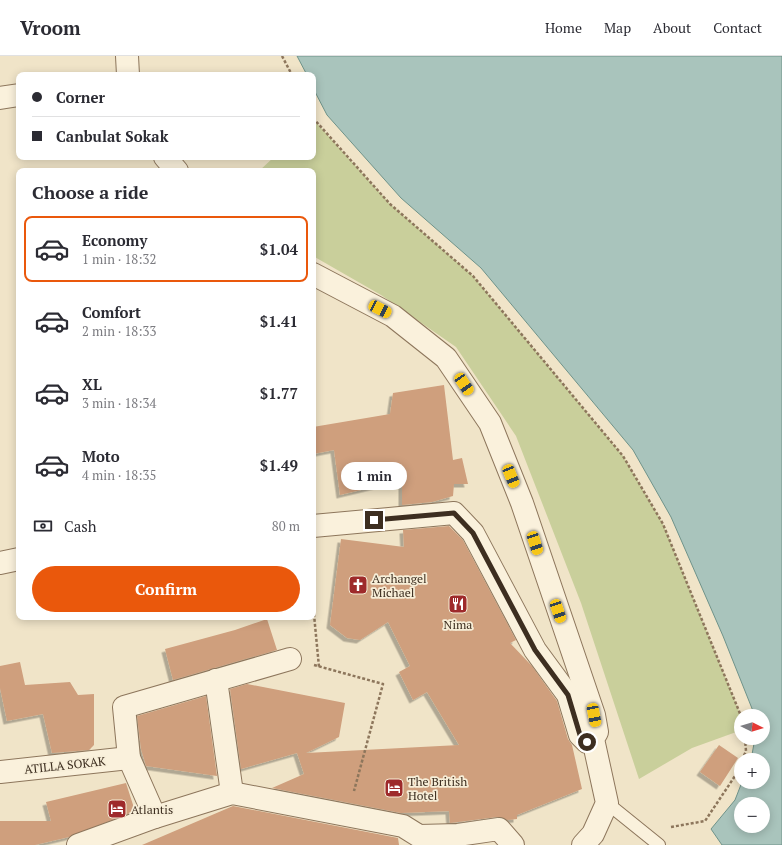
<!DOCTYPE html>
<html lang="en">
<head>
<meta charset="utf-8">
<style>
  body { margin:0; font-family:"PT Serif",serif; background:#f2f2f3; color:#2b2b33; height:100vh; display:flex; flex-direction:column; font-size:15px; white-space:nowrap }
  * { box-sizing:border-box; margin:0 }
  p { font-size:13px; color:#7c7c81 }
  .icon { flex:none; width:22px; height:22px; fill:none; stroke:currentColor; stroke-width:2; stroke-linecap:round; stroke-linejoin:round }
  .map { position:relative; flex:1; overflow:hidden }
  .drawer { position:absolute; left:16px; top:112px; width:300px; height:452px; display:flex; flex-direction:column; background:#fff; border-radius:8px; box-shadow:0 2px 10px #0003 }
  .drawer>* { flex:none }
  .hud { position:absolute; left:16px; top:16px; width:300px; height:88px; border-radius:8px; box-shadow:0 2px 10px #0003; display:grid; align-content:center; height:88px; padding:0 16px; background:#fff }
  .needle { width:26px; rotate:95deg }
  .tools { position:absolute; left:734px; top:653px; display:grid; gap:8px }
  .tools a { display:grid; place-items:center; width:36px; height:36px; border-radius:50%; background:#fff; box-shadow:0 2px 10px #0003; font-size:20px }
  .end { position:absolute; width:18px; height:18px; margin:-9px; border:5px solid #3d2e20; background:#fff; box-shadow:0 0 0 2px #fff }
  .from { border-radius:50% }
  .bubble { position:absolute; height:28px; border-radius:14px; background:#fff; box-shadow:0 2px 10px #0003; font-size:13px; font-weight:700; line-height:28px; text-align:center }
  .car { position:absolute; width:12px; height:24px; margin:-12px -6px; border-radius:5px; box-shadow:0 0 3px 1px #0007; background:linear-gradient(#f5c518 24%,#345 0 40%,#f5c518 0 76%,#345 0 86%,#f5c518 0) }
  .hud b { display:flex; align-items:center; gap:14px; height:38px; font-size:15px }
  .hud b+b { border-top:1px solid #e1e1e2 }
  .hud i { width:10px; height:10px; background:#2b2b33 }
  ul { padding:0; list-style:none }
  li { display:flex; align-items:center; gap:12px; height:66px; margin:0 8px 6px; padding:0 8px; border:2px solid transparent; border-radius:8px }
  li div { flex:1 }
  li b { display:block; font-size:15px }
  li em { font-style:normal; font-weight:700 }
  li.active { border-color:#ea580c }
  li>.icon { width:36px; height:36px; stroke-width:1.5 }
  h2 { padding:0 16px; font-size:18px; line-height:48px }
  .pay { display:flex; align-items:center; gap:10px; height:44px; padding:0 16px; font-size:15px }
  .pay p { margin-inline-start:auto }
  .primary-button { display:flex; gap:8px; margin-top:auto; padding:8px 16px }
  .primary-button a { flex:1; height:46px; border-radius:24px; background:#ea580c; color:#fff; font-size:16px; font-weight:700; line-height:46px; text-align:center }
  header { display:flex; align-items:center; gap:24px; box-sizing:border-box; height:56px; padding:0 20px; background:#fff; border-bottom:1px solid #e1e1e2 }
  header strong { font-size:19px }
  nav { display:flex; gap:22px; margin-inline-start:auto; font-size:14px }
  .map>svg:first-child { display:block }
</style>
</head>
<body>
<header>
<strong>Vroom</strong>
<nav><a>Home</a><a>Map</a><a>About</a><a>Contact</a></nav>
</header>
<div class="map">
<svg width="782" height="789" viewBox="0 0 782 789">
  <defs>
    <filter id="shadow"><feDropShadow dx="-3.5" dy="3.5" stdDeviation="0" flood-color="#0004"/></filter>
  </defs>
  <rect width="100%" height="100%" fill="#f0e4c8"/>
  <path fill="#c9cf9b" d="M313,63L390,148L473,220L623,400L663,468L741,660V673L739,675L692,692L639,723L581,547L516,380L456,291L381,239L313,200V115H259L274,101H313Z"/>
  <path fill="#a9c4bc" stroke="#6f938a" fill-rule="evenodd" d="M297,0H782V789H722L711,773L735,744L742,726H763V704H751L755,682H763V660H755L723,580L671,461L633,394L481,212L401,142L327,59L313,32V19H307ZM741,748H763V770H741Z"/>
  <g fill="#cf9f7d" filter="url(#shadow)">
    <path d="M444,329L453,404L462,402L468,428H454L453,440L432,446L402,449V424L340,439L334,394L313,398V371L390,358L393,337Z"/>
    <path d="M449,470L463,484L516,584L510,587L532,610L557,645L568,683L572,689L582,733L517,759V763L507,764L497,761L450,767L449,755L401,757L272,732L304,718L297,697L241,713L230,633L247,628L345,647L339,681L306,697L459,689L427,636L413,644L399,616L410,610L388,566L360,584L347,582L330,569L341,483L404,491L403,474Z"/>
    <path d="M267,563L277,594L173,624L165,593L235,574Z"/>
    <path d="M20,606L25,629L70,626L78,639L94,638V689L89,694L52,697L43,658L7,665L0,632V610Z"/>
    <path d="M206,640L217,720L146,710L141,693L137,660Z"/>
    <path d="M719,689L738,702L720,730L700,716Z"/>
    <path d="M126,727L135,755L69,781L35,789H0V765H51L46,746Z"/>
    <path d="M233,750L398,782L399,789H142Z"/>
  </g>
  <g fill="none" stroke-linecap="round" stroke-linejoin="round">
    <g stroke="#8d765c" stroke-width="14">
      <path id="lane" d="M607,747L659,789"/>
    </g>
    <g stroke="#8d765c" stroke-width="24">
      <g id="street">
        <path d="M127,0L128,19"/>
        <path d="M0,42L19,39"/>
        <path d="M165,101L177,115"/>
        <path d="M313,218L393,260L446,302L490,367L522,447L594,659L597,676L593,683L607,747L593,778L583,789"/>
        <path d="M313,470L454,457L473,477L535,594L568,639L580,679L587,686L593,683"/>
        <path d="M0,507L19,503"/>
        <path d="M216,624L232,737"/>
        <path d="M0,716L129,702"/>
        <path d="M155,761L129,702L124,651L290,603"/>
        <path d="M78,789L155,761L232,737L403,770L419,780L458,779L499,773L513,789"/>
      </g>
    </g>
    <g stroke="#8d765c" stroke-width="2.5" stroke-dasharray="3 2" stroke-linecap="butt">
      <path d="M282,0L292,19"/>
      <path d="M313,62L390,148L473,220L623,400L663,468L741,660"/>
      <path d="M313,510L314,497"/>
      <path d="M313,548L319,611"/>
      <path d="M314,609L383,628L354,735"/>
      <path d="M742,704L746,695L745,682"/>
      <path d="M671,771L705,765L737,717L741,707"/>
    </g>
    <use href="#lane" stroke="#faf1dc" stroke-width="12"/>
    <use href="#street" stroke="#faf1dc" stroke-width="22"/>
  </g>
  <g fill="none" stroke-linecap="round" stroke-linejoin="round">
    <path stroke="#3d2e20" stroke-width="5" d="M374,464L454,457L473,477L535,594L568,639L580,679L587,686"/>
  </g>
  <defs>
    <g id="church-square" transform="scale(1)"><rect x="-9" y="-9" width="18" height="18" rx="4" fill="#9e2a2b" stroke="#f7eed8"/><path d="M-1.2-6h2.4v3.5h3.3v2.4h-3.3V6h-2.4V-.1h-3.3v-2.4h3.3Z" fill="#fff"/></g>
    <g id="restaurant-square" transform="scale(1)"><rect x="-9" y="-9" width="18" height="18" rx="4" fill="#9e2a2b" stroke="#f7eed8"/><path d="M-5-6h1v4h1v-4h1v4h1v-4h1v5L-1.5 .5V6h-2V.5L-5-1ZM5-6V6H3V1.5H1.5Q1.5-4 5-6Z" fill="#fff"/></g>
    <g id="hotel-square" transform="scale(1)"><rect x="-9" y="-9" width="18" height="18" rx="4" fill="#9e2a2b" stroke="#f7eed8"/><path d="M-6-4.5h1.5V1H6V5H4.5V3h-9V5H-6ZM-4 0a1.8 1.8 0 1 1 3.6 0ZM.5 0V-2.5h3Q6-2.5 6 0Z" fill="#fff"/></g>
  </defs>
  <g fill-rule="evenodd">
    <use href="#church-square" x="358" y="529"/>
    <use href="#restaurant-square" x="458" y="548"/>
    <use href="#hotel-square" x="394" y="732"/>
    <use href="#hotel-square" x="117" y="753"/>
  </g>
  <g text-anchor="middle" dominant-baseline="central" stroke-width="3.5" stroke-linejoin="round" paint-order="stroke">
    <g font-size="12" fill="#3d2e20" stroke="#f7eed8" text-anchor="start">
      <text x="372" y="522">Archangel<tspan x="372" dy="14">Michael</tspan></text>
      <text x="458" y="568" text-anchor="middle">Nima</text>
      <text x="408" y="725">The British<tspan x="408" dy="14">Hotel</tspan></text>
      <text x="131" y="753">Atlantis</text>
    </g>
    <g font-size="12" fill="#3d2e20" stroke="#f7eed8">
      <text transform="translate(65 709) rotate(-6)">ATILLA SOKAK</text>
    </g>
  </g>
</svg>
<div class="tools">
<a><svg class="needle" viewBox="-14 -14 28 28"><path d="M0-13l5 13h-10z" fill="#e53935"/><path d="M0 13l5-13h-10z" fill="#7c7c81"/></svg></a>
<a>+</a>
<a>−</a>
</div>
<i class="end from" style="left:587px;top:686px"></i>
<i class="end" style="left:374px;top:464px"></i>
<div class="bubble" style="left:341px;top:406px;width:66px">1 min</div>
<i class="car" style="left:380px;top:253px;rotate:117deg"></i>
<i class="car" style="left:464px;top:328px;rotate:146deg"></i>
<i class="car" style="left:511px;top:420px;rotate:158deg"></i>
<i class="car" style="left:535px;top:487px;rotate:162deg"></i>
<i class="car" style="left:558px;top:555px;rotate:161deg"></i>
<i class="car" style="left:594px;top:659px;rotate:169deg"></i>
<div class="hud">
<b><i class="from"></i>Corner</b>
<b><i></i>Canbulat Sokak</b>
</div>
<section class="drawer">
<h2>Choose a ride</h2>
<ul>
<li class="active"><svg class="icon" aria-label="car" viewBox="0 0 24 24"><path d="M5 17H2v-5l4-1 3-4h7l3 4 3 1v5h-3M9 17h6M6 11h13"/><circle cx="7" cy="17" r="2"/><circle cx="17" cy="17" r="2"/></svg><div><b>Economy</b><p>1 min · 18:32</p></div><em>$1.04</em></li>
<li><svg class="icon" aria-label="car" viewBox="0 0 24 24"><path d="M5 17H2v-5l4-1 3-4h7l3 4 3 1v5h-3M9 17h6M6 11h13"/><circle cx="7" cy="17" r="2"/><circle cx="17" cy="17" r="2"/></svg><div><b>Comfort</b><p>2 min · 18:33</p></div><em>$1.41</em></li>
<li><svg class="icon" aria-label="car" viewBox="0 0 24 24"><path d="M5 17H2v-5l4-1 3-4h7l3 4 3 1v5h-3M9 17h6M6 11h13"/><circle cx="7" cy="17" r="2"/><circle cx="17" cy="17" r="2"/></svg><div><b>XL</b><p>3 min · 18:34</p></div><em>$1.77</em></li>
<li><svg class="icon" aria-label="car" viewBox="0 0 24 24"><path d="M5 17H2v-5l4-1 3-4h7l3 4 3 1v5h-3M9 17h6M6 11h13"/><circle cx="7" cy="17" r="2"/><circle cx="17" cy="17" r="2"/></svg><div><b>Moto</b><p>4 min · 18:35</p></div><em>$1.49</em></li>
</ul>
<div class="pay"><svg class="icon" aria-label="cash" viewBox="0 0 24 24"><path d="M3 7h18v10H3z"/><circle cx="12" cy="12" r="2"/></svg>Cash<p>80 m</p></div>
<div class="primary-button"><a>Confirm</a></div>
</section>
</div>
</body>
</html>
